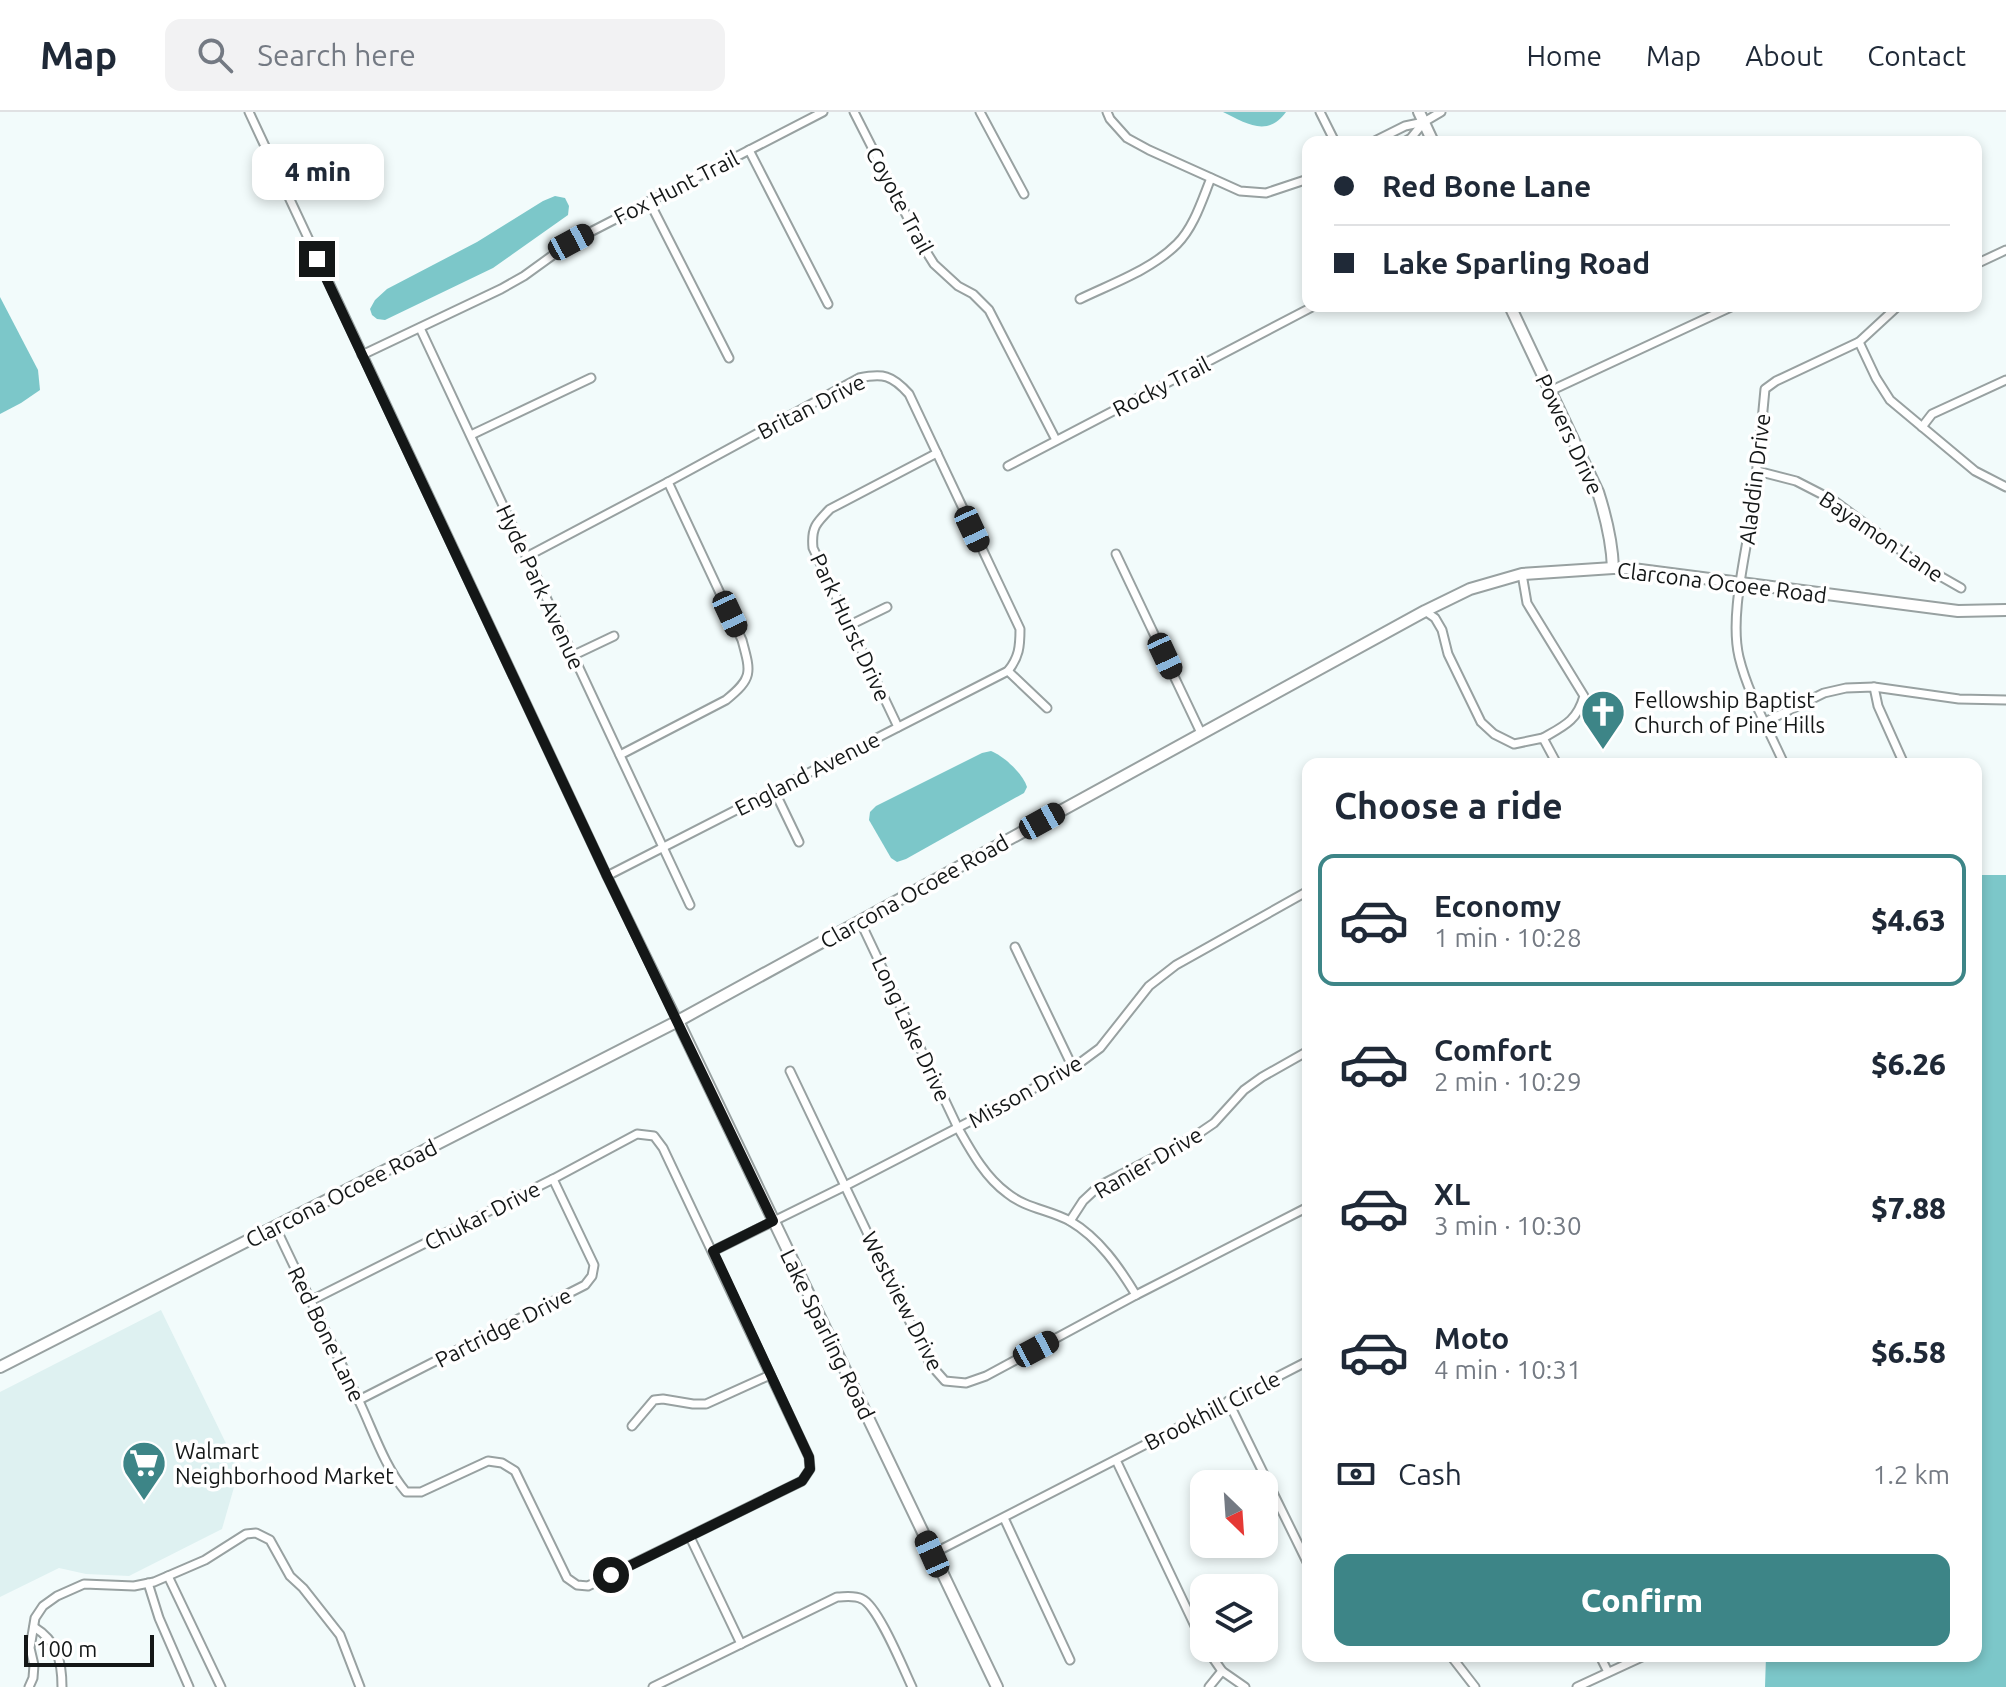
<!DOCTYPE html>
<html lang="en">
<head>
<meta charset="utf-8">
<style>
  body { margin:0; font-family:Ubuntu,sans-serif; background:#f2f2f3; color:#1f2937; height:100vh; display:flex; flex-direction:column; font-size:30px; white-space:nowrap }
  * { box-sizing:border-box; margin:0 }
  p { font-size:26px; color:#747a83 }
  .icon { flex:none; width:44px; height:44px; fill:none; stroke:currentColor; stroke-width:2; stroke-linecap:round; stroke-linejoin:round }
  .map { position:relative; flex:1; overflow:hidden }
  .panel { position:absolute; left:1302px; top:646px; width:680px; height:904px; display:flex; flex-direction:column; background:#fff; border-radius:16px; box-shadow:0 4px 12px #0003 }
  .panel>* { flex:none }
  .banner { position:absolute; left:1302px; top:24px; width:680px; height:176px; border-radius:16px; box-shadow:0 4px 12px #0003; display:grid; align-content:center; height:176px; padding:0 32px; background:#fff }
  .needle { width:52px; rotate:155deg }
  .fabs { position:absolute; left:1190px; top:1358px; display:grid; gap:16px }
  .fabs a { display:grid; place-items:center; width:88px; height:88px; border-radius:16px; background:#fff; box-shadow:0 4px 12px #0003; font-size:40px }
  .scale { position:absolute; left:24px; bottom:20px; width:130px; box-sizing:border-box; padding-left:8px; border:4px solid #141717; border-top:0; font-size:22px; line-height:28px; white-space:nowrap; color:#141717; -webkit-text-stroke:6px #fff; paint-order:stroke }
  .end { position:absolute; width:36px; height:36px; margin:-18px; border:10px solid #141717; background:#fff; box-shadow:0 0 0 4px #fff }
  .from { border-radius:50% }
  .bubble { position:absolute; height:56px; border-radius:16px; background:#fff; box-shadow:0 4px 12px #0003; font-size:26px; font-weight:800; line-height:56px; text-align:center }
  .car { position:absolute; width:24px; height:48px; margin:-24px -12px; border-radius:10px; box-shadow:0 0 6px 2px #0007; background:linear-gradient(#222 24%,#8ab4d8 0 40%,#222 0 76%,#8ab4d8 0 86%,#222 0) }
  .banner b { display:flex; align-items:center; gap:28px; height:76px; font-size:30px }
  .banner b+b { border-top:2px solid #e0e1e3 }
  .banner i { width:20px; height:20px; background:#1f2937 }
  ul { padding:0; list-style:none }
  li { display:flex; align-items:center; gap:24px; height:132px; margin:0 16px 12px; padding:0 16px; border:4px solid transparent; border-radius:16px }
  li div { flex:1 }
  li b { display:block; font-size:30px }
  li em { font-style:normal; font-weight:800 }
  li.current { border-color:#3d8587 }
  li>.icon { width:72px; height:72px; stroke-width:1.5 }
  h2 { padding:0 32px; font-size:36px; line-height:96px }
  .pay { display:flex; align-items:center; gap:20px; height:88px; padding:0 32px; font-size:30px }
  .pay p { margin-inline-start:auto }
  .primary-button { display:flex; gap:16px; margin-top:auto; padding:16px 32px }
  .primary-button a { flex:1; height:92px; border-radius:16px; background:#3d8587; color:#fff; font-size:32px; font-weight:800; line-height:92px; text-align:center }
  header { display:flex; align-items:center; gap:48px; box-sizing:border-box; height:112px; padding:0 40px; background:#fff; border-bottom:2px solid #e0e1e3 }
  header strong { font-size:38px }
  nav { display:flex; gap:44px; margin-inline-start:auto; font-size:28px }
  .search { width:560px; height:72px; background:#f2f2f3; display:flex; align-items:center; gap:20px; box-sizing:border-box; padding:0 28px; border-radius:16px; color:#747a83; font-size:30px }
  .map>svg:first-child { display:block }
</style>
</head>
<body>
<header>
<strong>Map</strong>
<div class="search"><svg class="icon" aria-label="search" viewBox="0 0 24 24"><circle cx="10" cy="10" r="6"/><path d="M15 15l6 6"/></svg>Search here</div>
<nav><a>Home</a><a>Map</a><a>About</a><a>Contact</a></nav>
</header>
<div class="map">
<svg width="2006" height="1575" viewBox="0 0 2006 1575">
  <rect width="100%" height="100%" fill="#f2fbfb"/>
  <path fill="#def1f1" d="M161,1198L239,1358L222,1417L129,1464L86,1462L59,1456L0,1485V1280Z"/>
  <g fill="#7cc7c9">
    <path d="M1223,0H1286C1267,26 1246,11 1223,0Z"/>
    <path d="M555,84L565,86L569,94L568,103L493,156L385,208L377,207L372,203L370,197L375,188L387,177L477,130L543,89Z"/>
    <path d="M0,185L38,258L40,278L21,291L0,302Z"/>
    <path d="M991,639C1004,644 1023,662 1027,675L1024,681L906,747L897,750L891,746L869,708L870,700L876,694L982,641Z"/>
    <path d="M1976,763H2006V1575H1765L1766,1544H1976Z"/>
  </g>
  <g fill="none" stroke-linecap="round" stroke-linejoin="round">
    <g stroke="#98a1a1" stroke-width="11">
      <g id="street">
        <path d="M249,0L607,764L678,909"/>
        <path d="M854,0L919,128L934,152L958,174L973,182L989,198L1056,328"/>
        <path d="M980,0L1024,82"/>
        <path d="M1107,0L1110,7L1127,26L1149,38L1240,79L1266,81L1308,67"/>
        <path d="M1320,0L1335,30"/>
        <path d="M1373,30L1405,14L1424,10L1441,0"/>
        <path d="M1404,30L1411,26L1424,10"/>
        <path d="M749,38L828,192"/>
        <path d="M649,89L729,246"/>
        <path d="M1976,152L2006,138"/>
        <path d="M1080,187C1113,171 1151,158 1177,132C1194,115 1202,88 1211,66"/>
        <path d="M420,216L690,793"/>
        <path d="M1859,230L1876,266L1890,288L1975,359L2006,375"/>
        <path d="M362,243L501,177L524,164L571,130L823,0"/>
        <path d="M1550,279L1733,194"/>
        <path d="M1922,315L1932,302L2006,268"/>
        <path d="M471,323L591,266"/>
        <path d="M1008,354L1314,194"/>
        <path d="M1757,359L1796,369L1833,388L1919,452L1961,476"/>
        <path d="M1116,442L1201,621"/>
        <path d="M526,445L668,370L859,266C883,261 892,263 909,282L1020,517C1020,535 1019,545 1008,559L607,764"/>
        <path d="M1522,462L1527,491L1584,584C1577,609 1564,614 1543,626"/>
        <path d="M1425,499L1435,506L1442,518L1448,542L1481,610L1494,622L1514,632L1543,626L1557,652"/>
        <path d="M850,513L887,495"/>
        <path d="M574,543L614,524"/>
        <path d="M1008,559L1047,596"/>
        <path d="M1874,575L1878,594L1904,652"/>
        <path d="M1765,610L1824,581L1846,576L1874,575L1959,587L2006,588"/>
        <path d="M898,615L813,436C811,416 816,411 830,397L937,341"/>
        <path d="M620,643L726,588C753,566 751,561 742,528L668,370"/>
        <path d="M1784,652C1769,618 1748,582 1739,545C1730,507 1744,450 1750,411C1756,367 1761,322 1765,277L1776,269L1859,230L1898,194"/>
        <path d="M774,678L799,730"/>
        <path d="M860,809L958,1016C971,1039 985,1065 1007,1081C1025,1096 1050,1098 1070,1109C1099,1126 1119,1155 1136,1183"/>
        <path d="M1015,835L1073,956"/>
        <path d="M790,959L930,1252L945,1269L966,1271L986,1264L1136,1183L1308,1095"/>
        <path d="M1070,1109L1083,1089L1099,1074L1192,1026L1214,1011L1244,978L1262,965L1308,939"/>
        <path d="M275,1114C302,1172 331,1229 358,1287C373,1318 384,1354 406,1380H421L488,1349L502,1351L515,1359L567,1466L577,1473L588,1474L802,1369L810,1357L809,1345L663,1036L654,1024L637,1022L553,1067L310,1189"/>
        <path d="M713,1139L845,1074L1073,956L1100,936L1149,874L1176,853L1308,779"/>
        <path d="M359,1288L585,1173L592,1164L594,1153L553,1067"/>
        <path d="M1228,1289L1308,1452"/>
        <path d="M632,1314L654,1288L663,1287L693,1292H706L770,1263"/>
        <path d="M1116,1348L1204,1533"/>
        <path d="M1004,1406L1070,1548"/>
        <path d="M690,1425L741,1532"/>
        <path d="M932,1442L1308,1249"/>
        <path d="M168,1464L221,1575"/>
        <path d="M148,1471L159,1506L189,1575"/>
        <path d="M34,1515C57,1529 62,1549 62,1575"/>
        <path d="M1206,1536L1222,1559L1245,1575"/>
        <path d="M1451,1544L1475,1575"/>
        <path d="M1600,1544L1608,1560"/>
        <path d="M29,1575L33,1566L34,1553L30,1536L35,1506L43,1494L57,1484L84,1472L134,1474L154,1470L205,1448L246,1422L256,1421L270,1428L290,1464L303,1476L340,1523L360,1575"/>
        <path d="M653,1575L837,1485C845,1485 854,1483 862,1487C878,1494 903,1556 912,1575"/>
        <path d="M1209,1575L1222,1559"/>
        <path d="M1577,1575L1644,1544"/>
      </g>
    </g>
    <g stroke="#98a1a1" stroke-width="14">
      <g id="secondary">
        <path d="M1419,0L1433,30"/>
        <path d="M1510,194L1598,380C1606,405 1612,429 1613,456"/>
        <path d="M678,909L997,1575"/>
        <path d="M0,1255L678,909L1425,499L1470,477L1522,462L1613,456H1625L1958,499L2006,498"/>
      </g>
    </g>
    <use href="#street" stroke="#fff" stroke-width="7"/>
    <use href="#secondary" stroke="#fff" stroke-width="10"/>
  </g>
  <g fill="none" stroke-linecap="round" stroke-linejoin="round">
    <path stroke="#141717" stroke-width="10" d="M317,147L607,764L773,1109L713,1139L809,1345L810,1357L802,1369L611,1463"/>
  </g>
  <defs>
    <g id="church-pin" transform="scale(2.3)"><path d="M0 17L-7.5 6A9.5 9.5 0 1 1 7.5 6Z" fill="#3d8587" stroke="#fff"/><path d="M-1.2-6h2.4v3.5h3.3v2.4h-3.3V6h-2.4V-.1h-3.3v-2.4h3.3Z" fill="#fff"/></g>
    <g id="supermarket-pin" transform="scale(2.3)"><path d="M0 17L-7.5 6A9.5 9.5 0 1 1 7.5 6Z" fill="#3d8587" stroke="#fff"/><path d="M-6-5.5h2.5l.6 2H6L4.5 2H-2.5L-4.4-4H-6ZM-1.5 3.2a1.3 1.3 0 1 0 .1 0ZM3 3.2a1.3 1.3 0 1 0 .1 0Z" fill="#fff"/></g>
  </defs>
  <g fill-rule="evenodd">
    <use href="#church-pin" x="1603" y="600"/>
    <use href="#supermarket-pin" x="144" y="1351"/>
  </g>
  <g text-anchor="middle" dominant-baseline="central" stroke-width="7" stroke-linejoin="round" paint-order="stroke">
    <g font-size="22" fill="#141717" stroke="#fff">
      <text transform="translate(676 75) rotate(-27)">Fox Hunt Trail</text>
      <text transform="translate(900 88) rotate(62)">Coyote Trail</text>
      <text transform="translate(1161 274) rotate(-27)">Rocky Trail</text>
      <text transform="translate(811 294) rotate(-27)">Britan Drive</text>
      <text transform="translate(1570 322) rotate(65)">Powers Drive</text>
      <text transform="translate(1754 367) rotate(-83)">Aladdin Drive</text>
      <text transform="translate(1882 424) rotate(34)">Bayamon Lane</text>
      <text transform="translate(1722 470) rotate(7)">Clarcona Ocoee Road</text>
      <text transform="translate(541 475) rotate(65)">Hyde Park Avenue</text>
      <text transform="translate(851 515) rotate(65)">Park Hurst Drive</text>
      <text transform="translate(807 661) rotate(-27)">England Avenue</text>
      <text transform="translate(914 779) rotate(-29)">Clarcona Ocoee Road</text>
      <text transform="translate(912 917) rotate(65)">Long Lake Drive</text>
      <text transform="translate(1025 979) rotate(-29)">Misson Drive</text>
      <text transform="translate(1148 1050) rotate(-30)">Ranier Drive</text>
      <text transform="translate(341 1081) rotate(-27)">Clarcona Ocoee Road</text>
      <text transform="translate(482 1103) rotate(-27)">Chukar Drive</text>
      <text transform="translate(903 1189) rotate(63)">Westview Drive</text>
      <text transform="translate(503 1215) rotate(-27)">Partridge Drive</text>
      <text transform="translate(327 1222) rotate(64)">Red Bone Lane</text>
      <text transform="translate(828 1222) rotate(64)">Lake Sparling Road</text>
      <text transform="translate(1212 1298) rotate(-27)">Brookhill Circle</text>
    </g>
    <g font-size="22" fill="#141717" stroke="#fff" text-anchor="start">
      <text x="1634" y="587">Fellowship Baptist<tspan x="1634" dy="25">Church of Pine Hills</tspan></text>
      <text x="175" y="1338">Walmart<tspan x="175" dy="25">Neighborhood Market</tspan></text>
    </g>
  </g>
</svg>
<div class="fabs">
<a><svg class="needle" viewBox="-14 -14 28 28"><path d="M0-13l5 13h-10z" fill="#e53935"/><path d="M0 13l5-13h-10z" fill="#747a83"/></svg></a>
<a><svg class="icon" aria-label="layers" viewBox="0 0 24 24"><path d="M12 4l9 5-9 5-9-5zM3 14l9 5 9-5"/></svg></a>
</div>
<div class="scale">100 m</div>
<i class="end from" style="left:611px;top:1463px"></i>
<i class="end" style="left:317px;top:147px"></i>
<div class="bubble" style="left:252px;top:32px;width:132px">4 min</div>
<i class="car" style="left:571px;top:130px;rotate:62deg"></i>
<i class="car" style="left:972px;top:417px;rotate:155deg"></i>
<i class="car" style="left:730px;top:502px;rotate:155deg"></i>
<i class="car" style="left:1165px;top:544px;rotate:155deg"></i>
<i class="car" style="left:1042px;top:709px;rotate:61deg"></i>
<i class="car" style="left:1036px;top:1237px;rotate:62deg"></i>
<i class="car" style="left:932px;top:1442px;rotate:336deg"></i>
<div class="banner">
<b><i class="from"></i>Red Bone Lane</b>
<b><i></i>Lake Sparling Road</b>
</div>
<section class="panel">
<h2>Choose a ride</h2>
<ul>
<li class="current"><svg class="icon" aria-label="car" viewBox="0 0 24 24"><path d="M5 17H2v-5l4-1 3-4h7l3 4 3 1v5h-3M9 17h6M6 11h13"/><circle cx="7" cy="17" r="2"/><circle cx="17" cy="17" r="2"/></svg><div><b>Economy</b><p>1 min · 10:28</p></div><em>$4.63</em></li>
<li><svg class="icon" aria-label="car" viewBox="0 0 24 24"><path d="M5 17H2v-5l4-1 3-4h7l3 4 3 1v5h-3M9 17h6M6 11h13"/><circle cx="7" cy="17" r="2"/><circle cx="17" cy="17" r="2"/></svg><div><b>Comfort</b><p>2 min · 10:29</p></div><em>$6.26</em></li>
<li><svg class="icon" aria-label="car" viewBox="0 0 24 24"><path d="M5 17H2v-5l4-1 3-4h7l3 4 3 1v5h-3M9 17h6M6 11h13"/><circle cx="7" cy="17" r="2"/><circle cx="17" cy="17" r="2"/></svg><div><b>XL</b><p>3 min · 10:30</p></div><em>$7.88</em></li>
<li><svg class="icon" aria-label="car" viewBox="0 0 24 24"><path d="M5 17H2v-5l4-1 3-4h7l3 4 3 1v5h-3M9 17h6M6 11h13"/><circle cx="7" cy="17" r="2"/><circle cx="17" cy="17" r="2"/></svg><div><b>Moto</b><p>4 min · 10:31</p></div><em>$6.58</em></li>
</ul>
<div class="pay"><svg class="icon" aria-label="cash" viewBox="0 0 24 24"><path d="M3 7h18v10H3z"/><circle cx="12" cy="12" r="2"/></svg>Cash<p>1.2 km</p></div>
<div class="primary-button"><a>Confirm</a></div>
</section>
</div>
</body>
</html>
